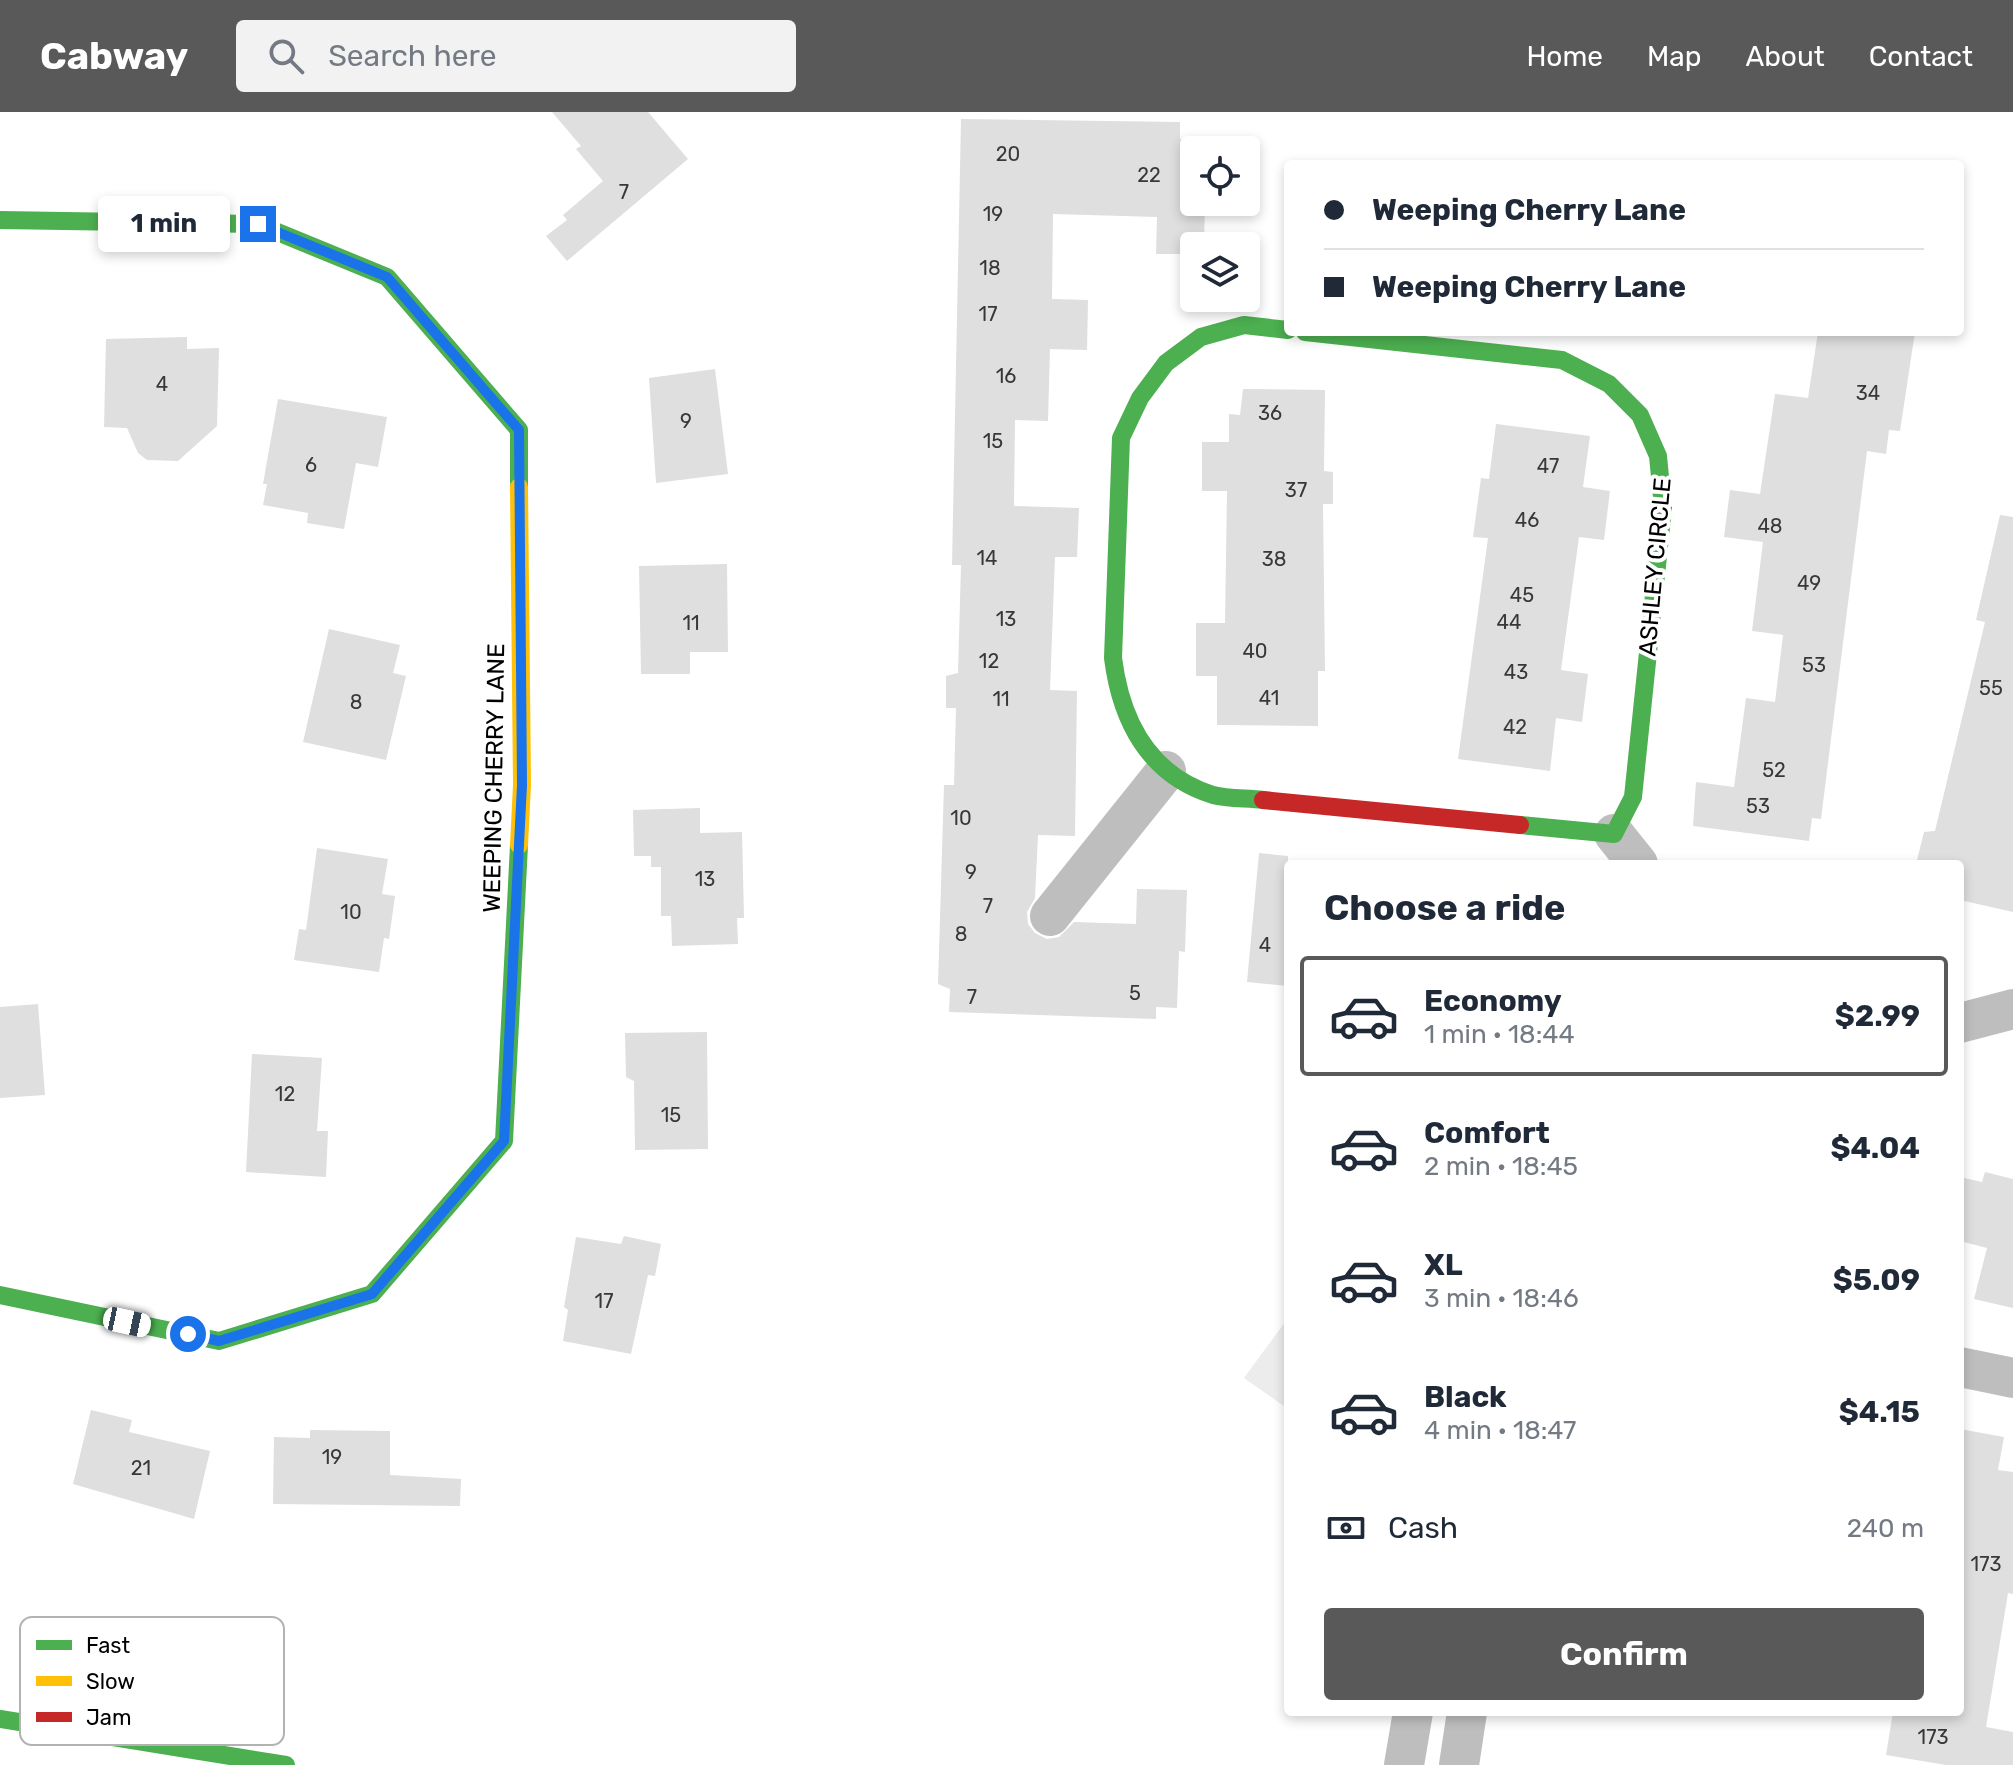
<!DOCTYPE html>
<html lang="en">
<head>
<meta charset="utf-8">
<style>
  body { margin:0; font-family:Rubik,sans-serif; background:#f2f2f3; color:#1f2937; height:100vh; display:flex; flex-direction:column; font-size:30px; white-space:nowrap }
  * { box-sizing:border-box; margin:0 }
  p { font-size:26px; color:#747a83 }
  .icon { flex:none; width:44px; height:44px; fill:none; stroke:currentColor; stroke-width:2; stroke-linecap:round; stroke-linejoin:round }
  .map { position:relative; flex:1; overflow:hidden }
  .panel { position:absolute; left:1284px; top:748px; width:680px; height:856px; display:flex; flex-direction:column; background:#fff; border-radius:8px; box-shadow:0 4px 12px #0003 }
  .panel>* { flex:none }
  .banner { position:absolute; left:1284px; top:48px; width:680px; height:176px; border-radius:8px; box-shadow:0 4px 12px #0003; display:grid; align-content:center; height:176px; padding:0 40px; background:#fff }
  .controls { position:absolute; left:1180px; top:24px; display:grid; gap:16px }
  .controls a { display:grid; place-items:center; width:80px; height:80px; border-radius:8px; background:#fff; box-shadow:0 4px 12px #0003; font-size:40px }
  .end { position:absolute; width:36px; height:36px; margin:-18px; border:10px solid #1a73e8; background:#fff; box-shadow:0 0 0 4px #fff }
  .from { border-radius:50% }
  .bubble { position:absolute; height:56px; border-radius:8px; background:#fff; box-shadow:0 4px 12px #0003; font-size:26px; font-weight:700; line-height:56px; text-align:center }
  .car { position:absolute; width:24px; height:48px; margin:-24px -12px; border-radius:10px; box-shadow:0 0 6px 2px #0007; background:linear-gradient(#fff 24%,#345 0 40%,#fff 0 76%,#345 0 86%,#fff 0) }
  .banner b { display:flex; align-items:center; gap:28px; height:76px; font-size:30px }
  .banner b+b { border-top:2px solid #e0e1e3 }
  .banner i { width:20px; height:20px; background:#1f2937 }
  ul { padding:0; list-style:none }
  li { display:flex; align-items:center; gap:24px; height:120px; margin:0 16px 12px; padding:0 24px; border:4px solid transparent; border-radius:8px }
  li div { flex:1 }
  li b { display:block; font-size:30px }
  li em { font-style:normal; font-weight:700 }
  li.current { border-color:#595959 }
  li>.icon { width:72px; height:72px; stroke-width:1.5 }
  h2 { padding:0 40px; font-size:36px; line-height:96px }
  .pay { display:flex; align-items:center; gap:20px; height:88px; padding:0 40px; font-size:30px }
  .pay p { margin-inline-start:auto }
  .primary-button { display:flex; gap:16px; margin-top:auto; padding:16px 40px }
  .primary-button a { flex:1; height:92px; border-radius:8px; background:#595959; color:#fff; font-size:32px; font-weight:700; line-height:92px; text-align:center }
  header { display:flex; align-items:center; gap:48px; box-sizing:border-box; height:112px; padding:0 40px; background:#595959; color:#fff }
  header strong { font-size:38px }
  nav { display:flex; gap:44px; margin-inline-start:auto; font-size:28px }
  .search { width:560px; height:72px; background:#f2f2f3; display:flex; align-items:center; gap:20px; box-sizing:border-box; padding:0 28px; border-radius:8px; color:#747a83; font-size:30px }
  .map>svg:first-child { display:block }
</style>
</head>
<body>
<header>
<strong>Cabway</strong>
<div class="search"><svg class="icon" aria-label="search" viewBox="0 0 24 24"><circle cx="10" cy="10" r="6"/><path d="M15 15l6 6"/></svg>Search here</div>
<nav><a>Home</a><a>Map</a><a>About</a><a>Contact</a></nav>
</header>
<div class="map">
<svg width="2013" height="1653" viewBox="0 0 2013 1653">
  <rect width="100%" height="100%" fill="#fff"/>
  <path fill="#ececec" d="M1288,1206V1297L1244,1266Z"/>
  <g fill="#dfdfdf">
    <path d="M552,0H648L688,47L567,149L546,124L567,108L563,103L603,69L576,37L581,34Z"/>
    <path d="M961,7L1180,10V27L1206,28V38H1194V90H1205L1204,134H1194V142H1156L1157,105L1053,102L1052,187L1088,188L1087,238L1050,237L1048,309L1015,308L1014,394L1079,396L1077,445H1055L1050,578L1077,579L1075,724L1038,723L1035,786L1027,800L1028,812L1035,821L1047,827L1059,825L1074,810L1136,812L1137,777L1187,778L1185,840L1179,839L1177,896L1156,895V907L949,900L950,877L938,872L944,673H954L956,596H946V564L958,561L961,453H952Z"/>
    <path d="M1818,220H1915L1900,319L1889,318L1886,342L1867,339L1821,707L1812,706L1809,729L1693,714L1696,670L1734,675L1746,586L1775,590L1783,523L1752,519L1763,430L1724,425L1730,378L1760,382L1775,282L1808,286Z"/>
    <path d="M187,225V237L219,236L217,314L178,349L147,348L138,341L127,316L104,315L106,227Z"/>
    <path d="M715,257L728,362L656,371L649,266Z"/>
    <path d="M1243,277L1325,278L1324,359L1333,360V392H1323L1325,559H1318V614L1217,613V564H1196V511H1225L1227,379H1202V330H1229V302L1240,303Z"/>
    <path d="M278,287L387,305L378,355L356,351L344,417L307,411L308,401L263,393L267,372H263Z"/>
    <path d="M1496,312L1590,324L1583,375L1610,379L1604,428L1579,425L1561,558L1588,562L1582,610L1556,606L1550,659L1458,647L1488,426L1473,425L1481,366L1489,367Z"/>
    <path d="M2000,403L2013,405V800L1960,788V752H1916L1924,720L1935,719L1985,510L1976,508Z"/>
    <path d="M727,452L728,540H690V562H641L639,454Z"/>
    <path d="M329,517L400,533L393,561L406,564L386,648L303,630Z"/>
    <path d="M700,696V721L742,720L744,806H737L738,832L672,834L671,804H661V755H651V744H634L633,698Z"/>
    <path d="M317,736L388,747L382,782L395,784L389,827L384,826L379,860L294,848L299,817L306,818Z"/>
    <path d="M1259,741L1288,744V874L1247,870Z"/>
    <path d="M38,892L45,983L0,986V895Z"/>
    <path d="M707,920L708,1037L635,1038L634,969L626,965L625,921Z"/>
    <path d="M252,942L322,946L317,1019H328L326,1065L246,1060Z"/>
    <path d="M1985,1060L2013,1067V1196L1974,1187L1987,1136L1960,1129V1065L1982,1070Z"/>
    <path d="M624,1124L661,1132L655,1164L648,1163L631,1242L563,1229L568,1198L564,1195L576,1125L621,1132Z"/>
    <path d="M91,1298L132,1308L129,1320L210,1339L194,1407L73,1372Z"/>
    <path d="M1960,1317L2004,1325L1998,1358L2013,1360V1482L2008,1481L1986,1615L2013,1620V1653H1946L1886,1643L1893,1600H1960Z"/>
    <path d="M310,1318L390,1319V1363L461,1367L460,1394L273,1392L274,1325L310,1326Z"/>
  </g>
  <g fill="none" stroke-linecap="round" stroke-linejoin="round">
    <g stroke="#bebebe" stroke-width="40">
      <path d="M1614,722L1638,752"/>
      <path d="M1050,804L1166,659"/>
      <path d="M1960,911L2013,897"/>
      <path d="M1960,1255L2013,1266"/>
      <path d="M1404,1653L1413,1600"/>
      <path d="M1459,1653L1467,1600"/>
    </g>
    <g stroke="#4caf50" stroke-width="18">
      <path d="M0,108L258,112L387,165L519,318V375"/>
      <path d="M1305,220L1562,248L1609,272L1640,303L1658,344L1663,396L1633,685L1614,722L1520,713"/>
      <path d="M1263,688C1247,686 1228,687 1213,683C1149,663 1121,609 1113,546L1121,326L1140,286L1166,251L1201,225L1244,213L1288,218"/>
      <path d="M0,1183L219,1229L372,1182L504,1029L519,733"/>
      <path d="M0,1607L286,1653"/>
    </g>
    <path stroke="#ffc107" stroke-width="18" d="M519,733L522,673L519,375"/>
    <path stroke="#c62828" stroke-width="18" d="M1263,688L1520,713"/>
  </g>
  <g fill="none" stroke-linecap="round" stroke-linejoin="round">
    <path stroke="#1a73e8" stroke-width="10" d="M188,1222L219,1229L372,1182L504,1029L522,673L519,318L387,165L258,112"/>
  </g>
  <g text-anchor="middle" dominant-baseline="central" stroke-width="8" stroke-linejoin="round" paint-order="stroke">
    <g font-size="20" fill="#383838">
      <text x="1008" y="42">20</text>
      <text x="1149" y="63">22</text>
      <text x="624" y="80">7</text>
      <text x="993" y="102">19</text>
      <text x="990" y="156">18</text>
      <text x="988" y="202">17</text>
      <text x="1006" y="264">16</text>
      <text x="162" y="272">4</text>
      <text x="1868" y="281">34</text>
      <text x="1270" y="301">36</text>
      <text x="686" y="309">9</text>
      <text x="993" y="329">15</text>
      <text x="311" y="353">6</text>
      <text x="1548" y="354">47</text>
      <text x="1296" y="378">37</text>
      <text x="1527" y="408">46</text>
      <text x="1770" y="414">48</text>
      <text x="987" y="446">14</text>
      <text x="1274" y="447">38</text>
      <text x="1809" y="471">49</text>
      <text x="1522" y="483">45</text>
      <text x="1006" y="507">13</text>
      <text x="1509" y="510">44</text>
      <text x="691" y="511">11</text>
      <text x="1255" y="539">40</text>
      <text x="989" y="549">12</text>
      <text x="1814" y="553">53</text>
      <text x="1516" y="560">43</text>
      <text x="1991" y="576">55</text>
      <text x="1269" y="586">41</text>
      <text x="1001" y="587">11</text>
      <text x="356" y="590">8</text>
      <text x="1515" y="615">42</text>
      <text x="1774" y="658">52</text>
      <text x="1758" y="694">53</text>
      <text x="961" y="706">10</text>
      <text x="971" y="760">9</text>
      <text x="705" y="767">13</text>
      <text x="988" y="794">7</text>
      <text x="351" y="800">10</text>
      <text x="961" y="822">8</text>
      <text x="1265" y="833">4</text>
      <text x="1135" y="881">5</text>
      <text x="972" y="885">7</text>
      <text x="285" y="982">12</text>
      <text x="671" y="1003">15</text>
      <text x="604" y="1189">17</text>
      <text x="332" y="1345">19</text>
      <text x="141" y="1356">21</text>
      <text x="1986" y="1452">173</text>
      <text x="1933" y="1625">173</text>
    </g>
    <g font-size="24" fill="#000" stroke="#fff">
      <text transform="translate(1655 455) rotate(-85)">ASHLEY CIRCLE</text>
      <text transform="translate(494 666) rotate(-89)">WEEPING CHERRY LANE</text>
    </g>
  </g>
  <rect x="20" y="1505" width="264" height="128" rx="12" fill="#fff" stroke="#b2b2b2" stroke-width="2"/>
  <rect x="36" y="1528" width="36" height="10" fill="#4caf50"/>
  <rect x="36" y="1564" width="36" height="10" fill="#ffc107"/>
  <rect x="36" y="1600" width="36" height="10" fill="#c62828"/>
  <g font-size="22" fill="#000">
    <text x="86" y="1541">Fast</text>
    <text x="86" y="1577">Slow</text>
    <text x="86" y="1613">Jam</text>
  </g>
</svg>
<div class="controls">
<a><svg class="icon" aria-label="locate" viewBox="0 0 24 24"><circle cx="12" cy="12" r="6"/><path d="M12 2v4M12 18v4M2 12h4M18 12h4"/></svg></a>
<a><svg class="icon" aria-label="layers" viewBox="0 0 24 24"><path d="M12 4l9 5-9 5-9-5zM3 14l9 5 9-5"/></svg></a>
</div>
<i class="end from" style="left:188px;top:1222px"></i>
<i class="end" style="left:258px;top:112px"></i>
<div class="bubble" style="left:98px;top:84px;width:132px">1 min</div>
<i class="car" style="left:127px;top:1210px;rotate:102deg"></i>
<div class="banner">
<b><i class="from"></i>Weeping Cherry Lane</b>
<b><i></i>Weeping Cherry Lane</b>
</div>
<section class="panel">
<h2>Choose a ride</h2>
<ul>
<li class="current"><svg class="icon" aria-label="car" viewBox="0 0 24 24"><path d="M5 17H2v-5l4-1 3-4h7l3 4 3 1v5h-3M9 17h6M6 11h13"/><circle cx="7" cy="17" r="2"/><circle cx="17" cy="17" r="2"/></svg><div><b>Economy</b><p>1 min · 18:44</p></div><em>$2.99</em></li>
<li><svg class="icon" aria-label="car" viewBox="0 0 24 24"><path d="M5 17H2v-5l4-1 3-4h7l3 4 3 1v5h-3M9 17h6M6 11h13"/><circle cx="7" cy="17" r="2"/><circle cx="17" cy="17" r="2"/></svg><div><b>Comfort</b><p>2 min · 18:45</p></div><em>$4.04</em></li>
<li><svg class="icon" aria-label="car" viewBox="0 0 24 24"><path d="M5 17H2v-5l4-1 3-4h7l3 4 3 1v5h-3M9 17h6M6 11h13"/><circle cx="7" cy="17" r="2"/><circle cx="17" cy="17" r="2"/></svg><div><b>XL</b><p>3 min · 18:46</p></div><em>$5.09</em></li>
<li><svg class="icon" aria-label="car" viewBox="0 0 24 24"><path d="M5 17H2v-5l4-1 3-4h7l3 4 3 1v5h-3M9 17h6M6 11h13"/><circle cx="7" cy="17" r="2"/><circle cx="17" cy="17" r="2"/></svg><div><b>Black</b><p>4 min · 18:47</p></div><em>$4.15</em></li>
</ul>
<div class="pay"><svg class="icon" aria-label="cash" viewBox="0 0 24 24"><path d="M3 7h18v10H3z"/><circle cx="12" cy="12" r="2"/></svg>Cash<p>240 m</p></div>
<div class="primary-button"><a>Confirm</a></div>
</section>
</div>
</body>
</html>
